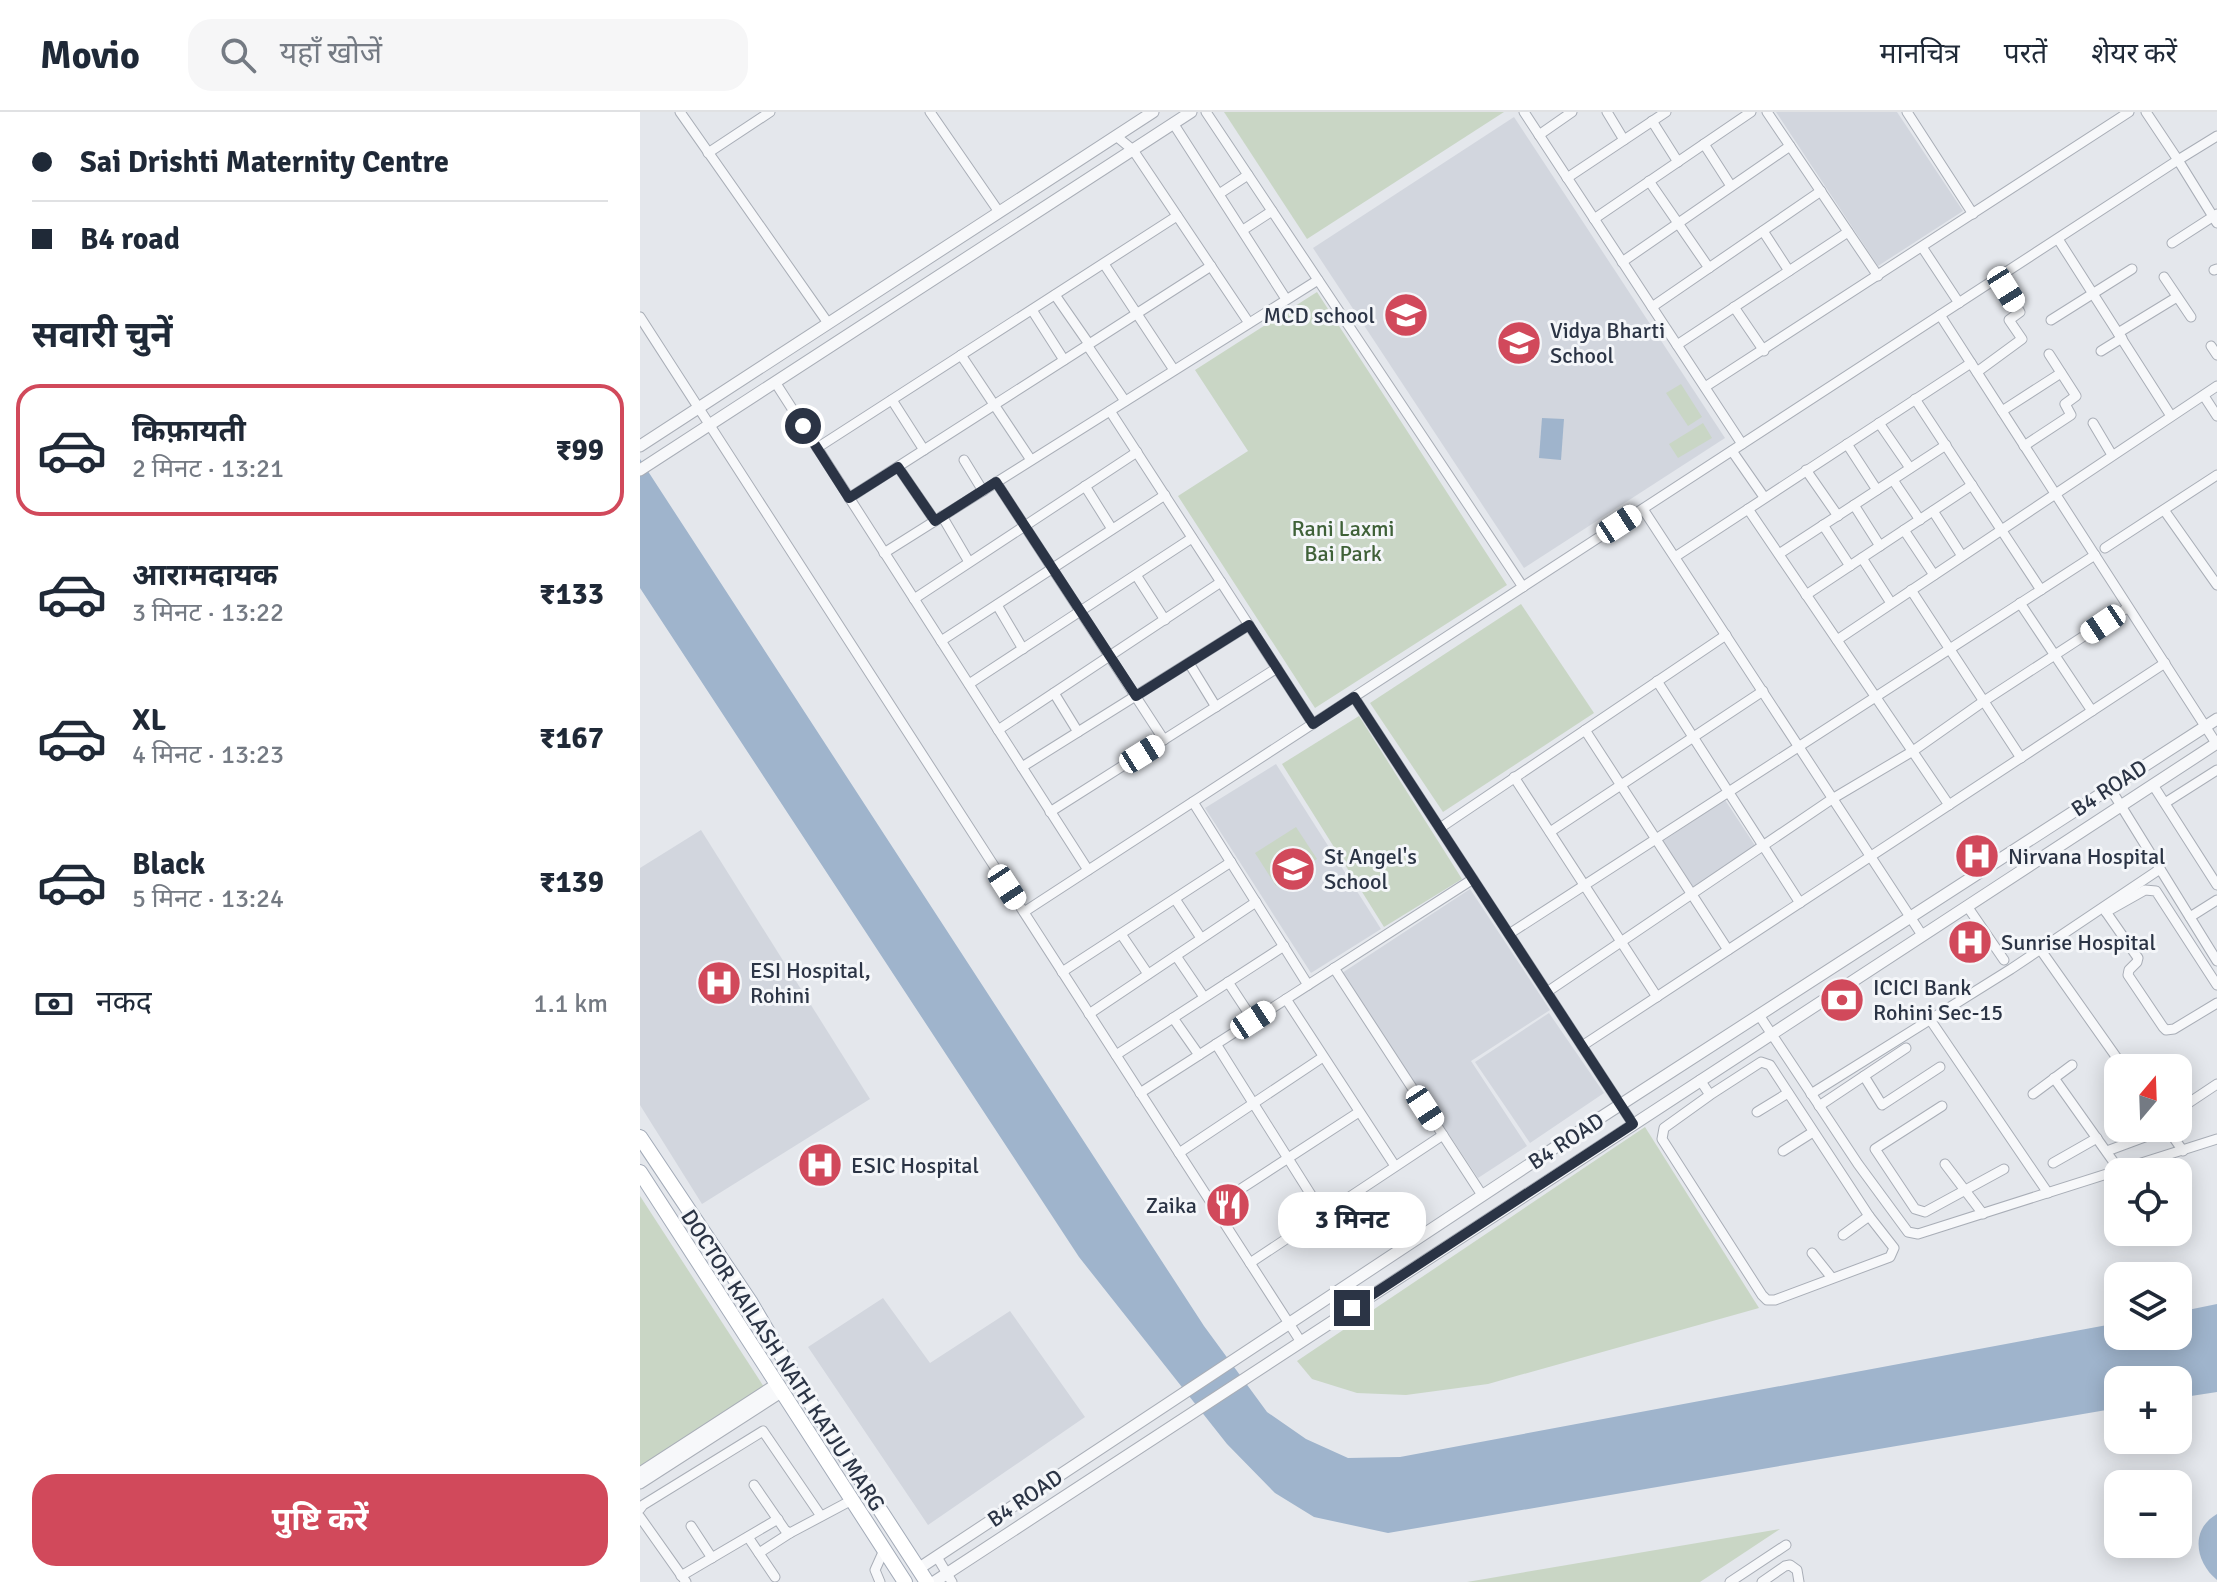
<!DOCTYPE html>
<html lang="hi">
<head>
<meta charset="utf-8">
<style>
  body { margin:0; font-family:Signika,"Noto Sans Devanagari",sans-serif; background:#f6f6f7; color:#1f2937; height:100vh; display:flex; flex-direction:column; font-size:30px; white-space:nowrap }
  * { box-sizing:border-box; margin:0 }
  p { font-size:26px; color:#747a83 }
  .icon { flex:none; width:44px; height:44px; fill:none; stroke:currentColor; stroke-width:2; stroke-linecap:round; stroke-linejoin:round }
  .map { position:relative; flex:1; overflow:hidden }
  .details { display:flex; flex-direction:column; background:#fff; width:640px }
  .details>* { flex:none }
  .hud { display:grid; align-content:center; height:176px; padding:0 32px; background:#fff }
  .needle { width:52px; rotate:19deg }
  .controls { position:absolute; left:1464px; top:942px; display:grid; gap:16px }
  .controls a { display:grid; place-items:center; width:88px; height:88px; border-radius:16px; background:#fff; box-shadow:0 4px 20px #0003; font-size:40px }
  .end { position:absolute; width:36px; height:36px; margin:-18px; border:10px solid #2b3445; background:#fff; box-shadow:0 0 0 4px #fff }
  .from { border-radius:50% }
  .bubble { position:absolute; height:56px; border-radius:24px; background:#fff; box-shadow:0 4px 20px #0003; font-size:26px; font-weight:700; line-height:56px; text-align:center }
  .car { position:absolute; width:24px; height:48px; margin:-24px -12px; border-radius:10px; box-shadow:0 0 6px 2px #0007; background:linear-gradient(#fff 24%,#345 0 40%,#fff 0 76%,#345 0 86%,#fff 0) }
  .hud b { display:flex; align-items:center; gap:28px; height:76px; font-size:30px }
  .hud b+b { border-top:2px solid #e0e1e3 }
  .hud i { width:20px; height:20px; background:#1f2937 }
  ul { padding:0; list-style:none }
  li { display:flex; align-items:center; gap:24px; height:132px; margin:0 16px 12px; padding:0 16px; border:4px solid transparent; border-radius:24px }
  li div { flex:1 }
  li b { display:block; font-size:30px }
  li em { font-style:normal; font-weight:700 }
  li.active { border-color:#d1495b }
  li>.icon { width:72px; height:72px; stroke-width:1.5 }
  h2 { padding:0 32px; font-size:36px; line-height:96px }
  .pay { display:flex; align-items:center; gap:20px; height:88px; padding:0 32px; font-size:30px }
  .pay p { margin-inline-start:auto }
  .button { display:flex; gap:16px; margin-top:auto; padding:16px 32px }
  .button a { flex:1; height:92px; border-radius:24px; background:#d1495b; color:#fff; font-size:32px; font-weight:700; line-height:92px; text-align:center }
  header { display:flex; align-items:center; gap:48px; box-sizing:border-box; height:112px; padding:0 40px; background:#fff; border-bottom:2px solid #e0e1e3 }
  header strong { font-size:38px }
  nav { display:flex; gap:44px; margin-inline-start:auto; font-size:28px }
  .search { width:560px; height:72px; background:#f6f6f7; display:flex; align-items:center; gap:20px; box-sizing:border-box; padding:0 28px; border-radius:24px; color:#747a83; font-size:30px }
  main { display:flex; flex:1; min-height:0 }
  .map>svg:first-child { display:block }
</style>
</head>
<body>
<header>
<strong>Movio</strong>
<div class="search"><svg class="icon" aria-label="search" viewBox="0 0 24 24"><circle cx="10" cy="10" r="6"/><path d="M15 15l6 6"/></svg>यहाँ खोजें</div>
<nav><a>मानचित्र</a><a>परतें</a><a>शेयर करें</a></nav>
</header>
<main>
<section class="details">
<div class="hud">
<b><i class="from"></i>Sai Drishti Maternity Centre</b>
<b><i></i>B4 road</b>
</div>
<h2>सवारी चुनें</h2>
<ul>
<li class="active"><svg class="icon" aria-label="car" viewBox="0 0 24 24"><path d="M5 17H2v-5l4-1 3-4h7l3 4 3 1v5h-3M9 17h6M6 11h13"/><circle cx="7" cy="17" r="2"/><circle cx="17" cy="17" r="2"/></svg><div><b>किफ़ायती</b><p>2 मिनट · 13:21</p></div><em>₹99</em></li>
<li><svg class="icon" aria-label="car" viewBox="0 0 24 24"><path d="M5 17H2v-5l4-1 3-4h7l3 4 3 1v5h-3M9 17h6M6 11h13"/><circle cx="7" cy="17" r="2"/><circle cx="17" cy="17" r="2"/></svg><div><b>आरामदायक</b><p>3 मिनट · 13:22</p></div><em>₹133</em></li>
<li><svg class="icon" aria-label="car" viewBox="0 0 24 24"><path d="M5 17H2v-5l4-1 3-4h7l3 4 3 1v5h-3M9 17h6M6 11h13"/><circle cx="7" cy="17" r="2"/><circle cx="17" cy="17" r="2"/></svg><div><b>XL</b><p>4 मिनट · 13:23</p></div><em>₹167</em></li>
<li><svg class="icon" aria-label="car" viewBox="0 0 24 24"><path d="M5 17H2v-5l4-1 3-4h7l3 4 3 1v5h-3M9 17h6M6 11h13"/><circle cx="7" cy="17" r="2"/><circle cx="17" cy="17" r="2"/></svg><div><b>Black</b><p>5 मिनट · 13:24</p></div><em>₹139</em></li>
</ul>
<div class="pay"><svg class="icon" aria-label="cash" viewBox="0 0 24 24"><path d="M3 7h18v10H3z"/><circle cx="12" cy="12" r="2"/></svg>नकद<p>1.1 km</p></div>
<div class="button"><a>पुष्टि करें</a></div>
</section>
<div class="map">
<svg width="1577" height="1470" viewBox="0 0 1577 1470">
  <rect width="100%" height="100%" fill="#e4e7ec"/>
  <g fill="#d2d6de">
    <path d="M1136,0H1257L1323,99L1238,154Z"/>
    <path d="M874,5L1085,326L884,456L673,136Z"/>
    <path d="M636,652L741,817L671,861L565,696Z"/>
    <path d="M1085,688L1116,735L1054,776L1023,729Z"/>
    <path d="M61,718L230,987L62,1092L0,993V756Z"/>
    <path d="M830,777L910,898L831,949L887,1034L838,1066L702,861Z"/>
    <path d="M909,901L964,981L890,1031L835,950Z"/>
    <path d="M243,1186L290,1251L370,1199L445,1305L288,1413L168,1235Z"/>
  </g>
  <g fill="#c9d6c5">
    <path d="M584,0H864L667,127Z"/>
    <path d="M677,180L867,473L675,596L538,384L608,339L555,258Z"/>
    <path d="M1041,272L1062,305L1048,314L1026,281Z"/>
    <path d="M1063,311L1072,326L1038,346L1029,332Z"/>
    <path d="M881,492L954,601L803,700L730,591Z"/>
    <path d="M719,604L822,767L744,815L642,652Z"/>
    <path d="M656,715L677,747L636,774L615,741Z"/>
    <path d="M1005,1015L1119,1196L848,1272L766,1283L717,1281L672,1267L657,1249Z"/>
    <path d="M0,1084L124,1275L0,1354Z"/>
    <path d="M1140,1417L1060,1470H827Z"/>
  </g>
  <g fill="#9fb4cc">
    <path d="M902,306L924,307L921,348L899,346Z"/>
    <path d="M0,347L564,1214L627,1300L666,1327L708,1346L760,1345L1478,1211V1224H1538V1200L1577,1192V1280L1538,1286V1268H1478V1296L748,1421L674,1405L635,1381L587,1332L439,1145L0,476Z"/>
    <path d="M1577,1402V1468C1556,1451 1549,1418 1577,1402Z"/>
  </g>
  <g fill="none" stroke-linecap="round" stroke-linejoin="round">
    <g stroke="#a9aeb7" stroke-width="11">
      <g id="minor">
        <path d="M40,0L188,211"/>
        <path d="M290,0L359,100"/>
        <path d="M566,0L883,475"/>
        <path d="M884,0L1102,332"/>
        <path d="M967,0L984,28"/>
        <path d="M1127,0L1238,164"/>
        <path d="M1267,0L1333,102"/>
        <path d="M1012,9L1038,50"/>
        <path d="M533,11L646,187"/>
        <path d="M899,23L932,0"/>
        <path d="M476,24L493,38L609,211"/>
        <path d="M1577,24L1538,48L1577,111"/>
        <path d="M1064,32L1091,74"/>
        <path d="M68,41L130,0"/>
        <path d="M927,66L1026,0"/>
        <path d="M1009,69L1069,156"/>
        <path d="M579,82L608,63"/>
        <path d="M954,107L1111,0"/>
        <path d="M603,118L632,99"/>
        <path d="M1123,119L1149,159"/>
        <path d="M1418,127L1531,304"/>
        <path d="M1532,131L1577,102"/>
        <path d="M1282,135L1319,191"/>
        <path d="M982,150L1150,34"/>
        <path d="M464,152L534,258"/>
        <path d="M1574,158L1577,157"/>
        <path d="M1524,165L1551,205"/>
        <path d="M415,183L449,232"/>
        <path d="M1012,195L1181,79"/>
        <path d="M1094,195L1124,239"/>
        <path d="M392,198L424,248"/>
        <path d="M1300,203L1576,631"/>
        <path d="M0,205L661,1230"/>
        <path d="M1411,208L1492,157"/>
        <path d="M1478,221L1537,185"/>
        <path d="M447,233L485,289"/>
        <path d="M1037,233L1208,120"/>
        <path d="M1571,234L1577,243"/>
        <path d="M1461,239L1482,226"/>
        <path d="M321,243L391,348"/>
        <path d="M1337,260L1382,227L1369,208L1380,200L1359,165"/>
        <path d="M135,270L448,758"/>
        <path d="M1065,275L1489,0"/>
        <path d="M1564,284L1577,304"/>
        <path d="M1275,287L1401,478"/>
        <path d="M252,288L284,338"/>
        <path d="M470,299L673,612"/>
        <path d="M1362,299L1421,261"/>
        <path d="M1239,311L1270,356"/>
        <path d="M1453,311L1472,343"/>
        <path d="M1207,332L1237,378"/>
        <path d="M1384,334L1431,303L1425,292L1436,284L1409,242"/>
        <path d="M177,336L537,104"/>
        <path d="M1092,339L1124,385"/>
        <path d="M324,348L343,379"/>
        <path d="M258,355L295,409"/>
        <path d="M1166,358L1198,404"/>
        <path d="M1253,368L1280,408"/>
        <path d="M356,370L524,628"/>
        <path d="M445,374L472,417"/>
        <path d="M209,386L571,154"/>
        <path d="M1214,393L1240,434"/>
        <path d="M1003,397L1282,823"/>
        <path d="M1108,397L1309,693"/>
        <path d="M1524,398L1577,473"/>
        <path d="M1293,399L1322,444"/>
        <path d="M302,404L329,450"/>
        <path d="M1183,413L1210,454"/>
        <path d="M1264,418L1294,463"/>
        <path d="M1465,436L1577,363"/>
        <path d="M244,441L678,168"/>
        <path d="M1139,442L1306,333"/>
        <path d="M1035,445L1331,251"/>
        <path d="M1222,446L1251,491"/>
        <path d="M496,463L525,508"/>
        <path d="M1271,478L1381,646"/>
        <path d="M1166,483L1332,373"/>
        <path d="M274,487L497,340"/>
        <path d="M1380,491L1452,599"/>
        <path d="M357,493L383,537"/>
        <path d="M1197,528L1577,274"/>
        <path d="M301,529L525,383"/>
        <path d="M549,551L576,595"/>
        <path d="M1017,569L1160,791"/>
        <path d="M329,572L552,426"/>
        <path d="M414,581L438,620"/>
        <path d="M714,585L993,1012"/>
        <path d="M358,618L581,470"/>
        <path d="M945,618L1088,838"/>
        <path d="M382,655L609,513"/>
        <path d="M874,665L1017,885"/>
        <path d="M1513,673L1577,773"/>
        <path d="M1470,676L1577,849"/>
        <path d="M553,690L668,873"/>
        <path d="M1525,691L1577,658"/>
        <path d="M410,700L637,556"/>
        <path d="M800,716L1086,523"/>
        <path d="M910,720L1123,579"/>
        <path d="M535,787L561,826"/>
        <path d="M1327,794L1364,848"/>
        <path d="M384,800L1538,48L1506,0"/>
        <path d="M1466,800L1505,778L1516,779L1577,873"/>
        <path d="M1466,800L1498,846L1497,850L1489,858L1488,863L1523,915L1526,918L1534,917L1577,891"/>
        <path d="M1550,805L1577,788"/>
        <path d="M481,822L508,862"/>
        <path d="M869,822L1455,443"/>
        <path d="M1400,837L1484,956"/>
        <path d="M536,844L564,885"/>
        <path d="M694,856L842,1083"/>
        <path d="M422,860L591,750"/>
        <path d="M588,870L613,908"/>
        <path d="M907,880L1192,687L1273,639L1344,589L1487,496"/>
        <path d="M646,887L755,1054"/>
        <path d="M449,902L616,790"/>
        <path d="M1119,903L1218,1052L1268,1120L1278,1122L1577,1027"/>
        <path d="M533,906L559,943"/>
        <path d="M1289,906L1408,1081"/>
        <path d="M576,932L683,1102"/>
        <path d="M942,934L1525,551"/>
        <path d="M476,943L644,834"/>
        <path d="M1224,964L1242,993L1300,955"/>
        <path d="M1414,966L1480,1059"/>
        <path d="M1060,968L1070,983L1024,1016L1022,1027L1122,1183L1127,1188H1135L1250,1145L1254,1136L1229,1104L1130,953L1121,950L1070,983"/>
        <path d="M500,981L833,767"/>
        <path d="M1171,982L1371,857L1520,757"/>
        <path d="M1393,982L1432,953"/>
        <path d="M1179,994L1266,936"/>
        <path d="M1302,994L1235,1037L1275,1097L1285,1100L1364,1057"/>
        <path d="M1538,998L1577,972"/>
        <path d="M1117,1000L1148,981"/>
        <path d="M1527,1016L1543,1039"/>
        <path d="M1143,1039L1173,1020"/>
        <path d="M1467,1039L1510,1023"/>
        <path d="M539,1041L683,945"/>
        <path d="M1413,1051L1457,1026"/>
        <path d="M1305,1052L1343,1102"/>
        <path d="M573,1095L719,1000"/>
        <path d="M1203,1123L1229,1104"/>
        <path d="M1172,1141L1192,1166"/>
        <path d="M610,1151L803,1023"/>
        <path d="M114,1373L145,1418L150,1421L212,1388"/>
        <path d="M0,1397L3,1393L123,1319L181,1404"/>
        <path d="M0,1405L46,1470"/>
        <path d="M51,1414L72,1446"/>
        <path d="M108,1425L135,1465"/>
        <path d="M119,1441L150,1421"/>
        <path d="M297,1445L312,1470"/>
        <path d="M41,1464L138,1407"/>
        <path d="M240,1470L235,1458L244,1438"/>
        <path d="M1090,1470L1146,1433"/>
        <path d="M1122,1470L1145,1454L1150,1453L1157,1458L1159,1470"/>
      </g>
    </g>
    <g stroke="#a9aeb7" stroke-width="13">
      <g id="tertiary">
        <path d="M0,334L513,0"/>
        <path d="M0,358L551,0"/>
        <path d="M0,1361L137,1272"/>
        <path d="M0,1371L141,1280"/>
        <path d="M278,1457L949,1013L1577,607"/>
        <path d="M294,1470L1577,631"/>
      </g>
    </g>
    <g stroke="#a3abb8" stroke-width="16">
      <g id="primary">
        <path d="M0,1025L111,1191L157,1270L287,1470"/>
        <path d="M0,1060L265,1470"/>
      </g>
    </g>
    <use href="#minor" stroke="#f7f8fa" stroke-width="9"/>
    <use href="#tertiary" stroke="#f7f8fa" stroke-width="11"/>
    <use href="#primary" stroke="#fff" stroke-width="14"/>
  </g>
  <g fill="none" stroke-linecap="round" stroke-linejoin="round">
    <path stroke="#2b3445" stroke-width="10" d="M163,314L209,386L258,355L295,409L356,370L496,584L609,513L673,612L714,585L993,1012L712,1196"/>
  </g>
  <defs>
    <g id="school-disc" transform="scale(2.3)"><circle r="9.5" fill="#d1495b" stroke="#f4f6f9"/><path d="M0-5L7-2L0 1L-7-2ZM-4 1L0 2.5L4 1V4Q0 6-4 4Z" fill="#fff"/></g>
    <g id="hospital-disc" transform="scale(2.3)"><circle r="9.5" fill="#d1495b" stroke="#f4f6f9"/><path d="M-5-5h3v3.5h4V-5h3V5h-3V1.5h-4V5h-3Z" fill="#fff"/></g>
    <g id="bank-disc" transform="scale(2.3)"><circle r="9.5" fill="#d1495b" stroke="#f4f6f9"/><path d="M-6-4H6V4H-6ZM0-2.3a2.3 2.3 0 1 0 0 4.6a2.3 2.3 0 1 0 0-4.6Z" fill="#fff"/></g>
    <g id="restaurant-disc" transform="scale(2.3)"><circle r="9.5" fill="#d1495b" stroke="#f4f6f9"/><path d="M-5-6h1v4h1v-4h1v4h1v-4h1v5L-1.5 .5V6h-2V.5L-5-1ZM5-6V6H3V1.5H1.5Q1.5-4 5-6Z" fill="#fff"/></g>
  </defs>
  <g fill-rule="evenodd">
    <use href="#school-disc" x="766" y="203"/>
    <use href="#school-disc" x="879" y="231"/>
    <use href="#hospital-disc" x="1337" y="744"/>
    <use href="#school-disc" x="653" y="757"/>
    <use href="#hospital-disc" x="1330" y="830"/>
    <use href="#hospital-disc" x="79" y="871"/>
    <use href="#bank-disc" x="1202" y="888"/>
    <use href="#hospital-disc" x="180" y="1053"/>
    <use href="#restaurant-disc" x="588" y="1093"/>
  </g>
  <g text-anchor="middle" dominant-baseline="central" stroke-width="6" stroke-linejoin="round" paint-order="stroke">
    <g font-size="22" fill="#2b3445" stroke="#f4f6f9" text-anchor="start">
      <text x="735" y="203" text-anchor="end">MCD school</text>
      <text x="910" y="218">Vidya Bharti<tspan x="910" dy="25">School</tspan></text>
      <text x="684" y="744">St Angel's<tspan x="684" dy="25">School</tspan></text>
      <text x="1368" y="744">Nirvana Hospital</text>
      <text x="1361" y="830">Sunrise Hospital</text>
      <text x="110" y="858">ESI Hospital,<tspan x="110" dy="25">Rohini</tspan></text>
      <text x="1233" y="875">ICICI Bank<tspan x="1233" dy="25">Rohini Sec-15</tspan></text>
      <text x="211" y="1053">ESIC Hospital</text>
      <text x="557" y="1093" text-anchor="end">Zaika</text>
    </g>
    <g font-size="22" fill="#3f6138" stroke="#f4f6f9">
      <text x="703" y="416">Rani Laxmi<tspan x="703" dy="25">Bai Park</tspan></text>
    </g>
    <g font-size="22" fill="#2b3445" stroke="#f4f6f9">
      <text transform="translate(1469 676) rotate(-33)">B4 ROAD</text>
      <text transform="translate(926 1029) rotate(-33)">B4 ROAD</text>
      <text transform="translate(143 1248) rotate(57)">DOCTOR KAILASH NATH KATJU MARG</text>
      <text transform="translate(385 1386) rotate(-34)">B4 ROAD</text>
    </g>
  </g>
</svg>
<div class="controls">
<a><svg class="needle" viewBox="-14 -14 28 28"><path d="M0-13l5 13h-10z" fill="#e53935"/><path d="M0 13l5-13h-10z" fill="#747a83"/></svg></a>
<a><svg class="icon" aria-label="locate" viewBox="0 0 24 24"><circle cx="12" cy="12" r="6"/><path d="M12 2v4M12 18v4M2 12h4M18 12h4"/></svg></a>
<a><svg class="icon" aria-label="layers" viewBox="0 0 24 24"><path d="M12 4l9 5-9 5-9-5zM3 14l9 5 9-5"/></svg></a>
<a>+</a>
<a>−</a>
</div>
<i class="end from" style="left:163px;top:314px"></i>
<i class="end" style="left:712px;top:1196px"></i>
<div class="bubble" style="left:638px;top:1080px;width:148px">3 मिनट</div>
<i class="car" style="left:1366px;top:177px;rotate:148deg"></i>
<i class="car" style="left:979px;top:412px;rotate:57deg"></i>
<i class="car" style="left:1463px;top:512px;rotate:236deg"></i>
<i class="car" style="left:502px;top:642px;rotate:58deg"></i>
<i class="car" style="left:367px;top:775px;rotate:147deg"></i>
<i class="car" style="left:613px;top:908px;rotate:57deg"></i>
<i class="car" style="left:785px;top:996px;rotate:147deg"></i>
</div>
</main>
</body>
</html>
